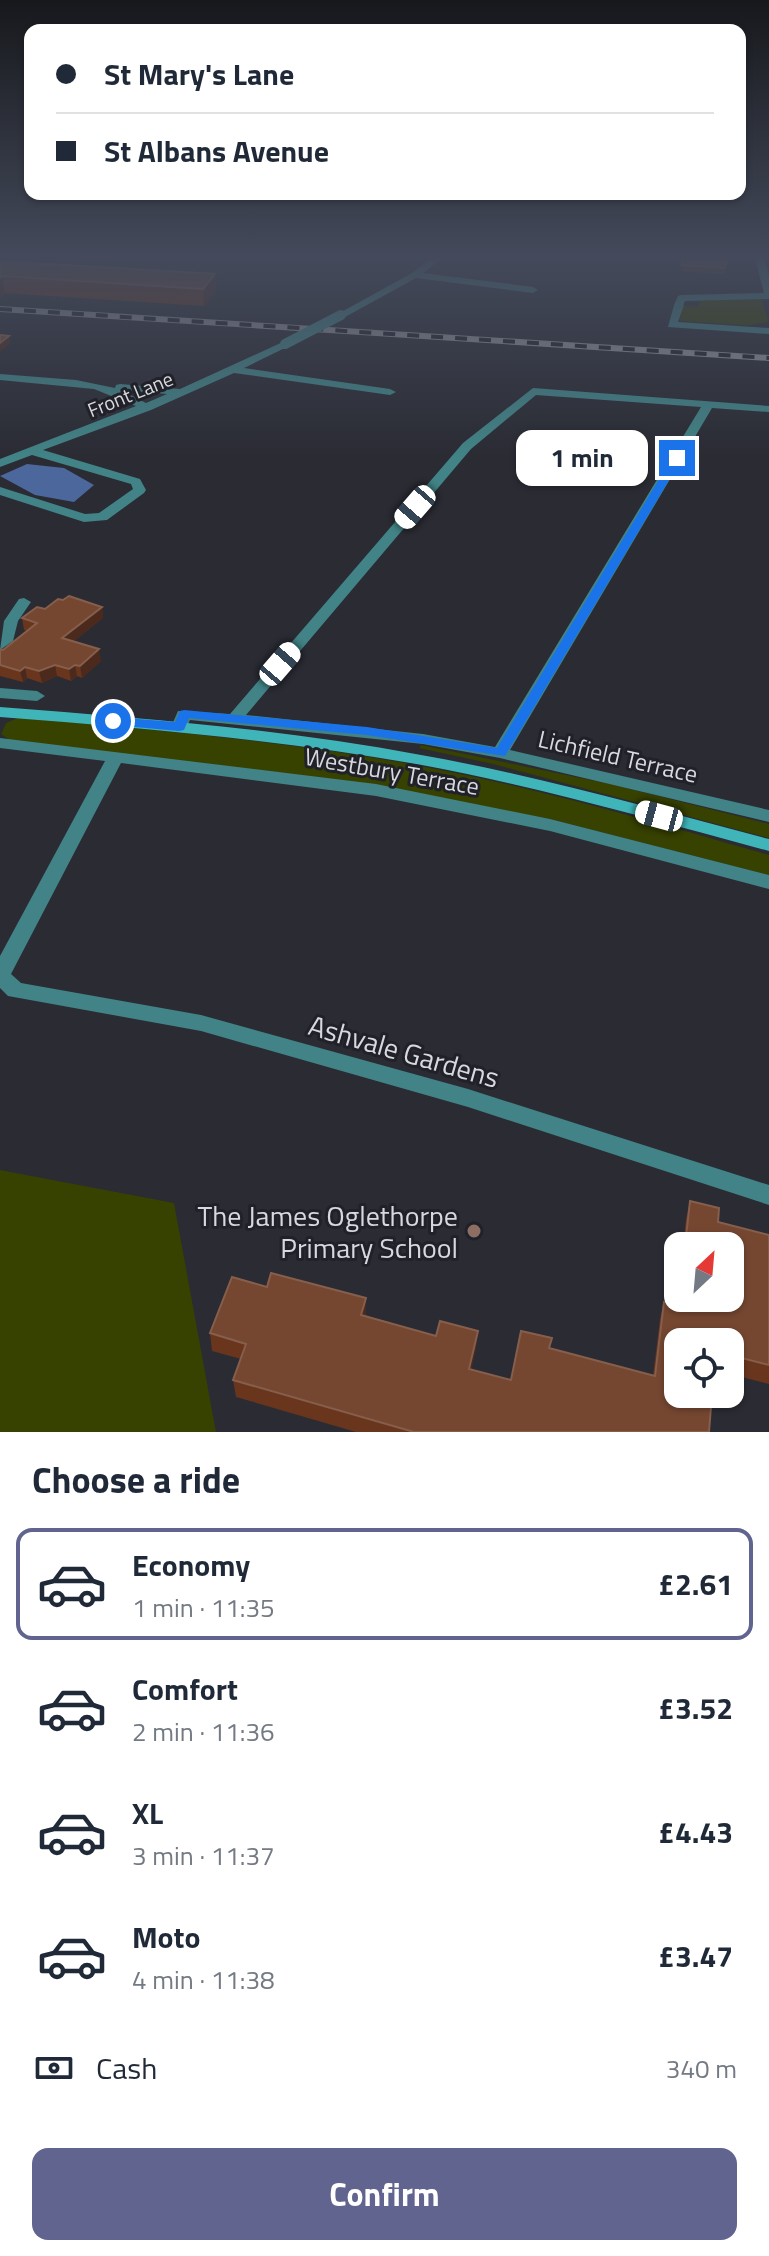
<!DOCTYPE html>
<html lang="en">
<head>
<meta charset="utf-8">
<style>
  body { margin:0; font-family:"Titillium Web",sans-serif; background:#f2f2f3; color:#1f2937; height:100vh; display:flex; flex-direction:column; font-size:30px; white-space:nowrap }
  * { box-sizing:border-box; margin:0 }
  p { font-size:26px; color:#747a83 }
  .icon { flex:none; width:44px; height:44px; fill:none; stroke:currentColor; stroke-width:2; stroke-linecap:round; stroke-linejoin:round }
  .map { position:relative; height:1432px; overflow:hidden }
  .panel { display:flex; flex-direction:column; background:#fff; flex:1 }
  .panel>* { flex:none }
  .hud { position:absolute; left:24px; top:24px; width:722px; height:176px; border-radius:16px; box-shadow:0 2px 6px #0004; display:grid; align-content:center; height:176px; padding:0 32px; background:#fff }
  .needle { width:52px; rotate:26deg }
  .controls { position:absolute; left:664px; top:1232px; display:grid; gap:16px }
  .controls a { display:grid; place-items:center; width:80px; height:80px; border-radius:16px; background:#fff; box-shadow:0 2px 6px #0004; font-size:40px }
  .end { position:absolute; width:36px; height:36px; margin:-18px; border:10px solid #1a73e8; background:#fff; box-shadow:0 0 0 4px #fff }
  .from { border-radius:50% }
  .bubble { position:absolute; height:56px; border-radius:16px; background:#fff; box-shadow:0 2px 6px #0004; font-size:26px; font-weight:700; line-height:56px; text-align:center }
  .car { position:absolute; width:24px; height:48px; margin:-24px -12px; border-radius:10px; box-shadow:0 0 6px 2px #0007; background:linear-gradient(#fff 24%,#345 0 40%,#fff 0 76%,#345 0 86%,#fff 0) }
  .hud b { display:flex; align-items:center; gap:28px; height:76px; font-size:30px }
  .hud b+b { border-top:2px solid #e0e1e3 }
  .hud i { width:20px; height:20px; background:#1f2937 }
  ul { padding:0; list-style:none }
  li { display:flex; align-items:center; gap:24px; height:112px; margin:0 16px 12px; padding:0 16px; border:4px solid transparent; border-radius:16px }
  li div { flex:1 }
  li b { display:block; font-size:30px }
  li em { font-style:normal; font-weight:700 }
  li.selected { border-color:#61648f }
  li>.icon { width:72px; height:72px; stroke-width:1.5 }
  h2 { padding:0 32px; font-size:36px; line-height:96px }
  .pay { display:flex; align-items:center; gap:20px; height:88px; padding:0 32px; font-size:30px }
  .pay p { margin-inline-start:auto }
  .button { display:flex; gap:16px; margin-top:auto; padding:16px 32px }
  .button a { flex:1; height:92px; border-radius:16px; background:#61648f; color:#fff; font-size:32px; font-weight:700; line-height:92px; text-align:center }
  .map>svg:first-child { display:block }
</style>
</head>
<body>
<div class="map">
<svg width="769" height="1432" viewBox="0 0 769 1432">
  <rect width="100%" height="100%" fill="#2a2b33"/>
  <g fill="#374100">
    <path d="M761,299L769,322L748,325L680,321L683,306L698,307L701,300Z"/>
    <path d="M20,717C161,731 302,742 441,770C552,792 660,824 769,855V875L546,818L11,741L1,734L6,723Z"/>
    <path d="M421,745L610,784L769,824V838L493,764L419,748Z"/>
    <path d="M0,1170L174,1203L216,1432H0Z"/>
  </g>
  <path fill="#4c679c" d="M27,464L64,468L94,485L74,502L35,495L0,476Z"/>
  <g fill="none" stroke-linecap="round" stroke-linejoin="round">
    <path fill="#418386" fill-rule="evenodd" d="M679,302L684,305L678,322L769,328V334L668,327L674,305Z"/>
    <g fill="#418386" fill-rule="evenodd">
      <path d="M432,258H443L423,273L533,287L538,290L533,293L416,278L345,317L336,315L412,273Z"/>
      <path d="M755,258H765L769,275V299L685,301L682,307L674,305L678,296L681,295L764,293Z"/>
      <path d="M285,341L289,342V346L244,368L390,389L396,392L390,395L234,373L151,410L43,450L140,479L146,490L144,493L107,520L84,522L0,495V487L85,514L99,513L133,489L131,484L32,455L0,467V459L136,406L94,389L0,380V374L76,380L115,388L116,385L120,384L180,389ZM121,390L167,394L146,403Z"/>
      <path d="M533,388L769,406V412L712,408L510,750L769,810V822L500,758L423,744L190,720L185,731H173L171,727L178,711L230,714L463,443ZM536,395L701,407L495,747L423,734L246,715L471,449Z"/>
      <path d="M24,598L31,602L18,621L13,641L0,650L4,621L19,599Z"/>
      <path d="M0,688L37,691L45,696L37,701L0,698Z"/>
      <path d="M0,738L376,784L550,819L769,875V889L550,831L376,796L121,763L11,974L21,983L201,1015L468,1089L769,1185V1205L468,1107L201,1031L8,996L0,988V956L105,761L0,748Z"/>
    </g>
    <path fill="#40b5b9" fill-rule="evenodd" d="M0,707C141,718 282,729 421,755C539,776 654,809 769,839V851C654,820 539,787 422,765C282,740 141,728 0,717Z"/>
    <g stroke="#929399" stroke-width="6">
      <path id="rail" d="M0,309L769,358"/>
    </g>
    <use href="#rail" stroke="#202129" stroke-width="4" stroke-dasharray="12" stroke-linecap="butt"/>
    <path stroke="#418386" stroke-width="10" d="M285,344L341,315"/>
  </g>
  <g fill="#69351d">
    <path d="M683,258H727L724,274L681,271Z"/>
    <path d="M0,261L216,290L204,306L5,293L0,298Z"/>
    <path d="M63,600L102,607L103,618L74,641L101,661L82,678L77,676L71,681L57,676L42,683L27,678L23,682L0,676V649L3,650L27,631L24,630L22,618Z"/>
    <path d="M690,1201L718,1222L769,1235V1384L730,1374V1342H678L709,1432H356L236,1397L233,1380L241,1359L212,1351L210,1333L267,1287L476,1348L471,1370L511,1380L550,1349L653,1376L660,1319L664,1302L676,1305L678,1289V1298H730V1246H683L686,1219Z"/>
  </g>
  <g fill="#4b2a1d">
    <path d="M215,274L216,290L204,306L203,289Z"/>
    <path d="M2,276L5,293L0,298V278Z"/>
    <path d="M9,336L10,344L0,352V343Z"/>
    <path d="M102,607L103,618L64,649L62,638Z"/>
    <path d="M99,649L101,661L82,678L80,666Z"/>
    <path d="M55,665L57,676L42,683L39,671Z"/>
    <path d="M75,665L77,676L71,681L69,669Z"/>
    <path d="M25,667L27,678L23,682L20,671Z"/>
    <path d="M366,1298V1316L361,1333V1315Z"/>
    <path d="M478,1331L476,1348L468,1386L469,1369Z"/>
  </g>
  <g fill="#754731" stroke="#855e4c" stroke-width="2">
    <path d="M683,258H727L725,268L681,265Z"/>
    <path d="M0,261L215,274L203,289L2,276L0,278Z"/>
    <path d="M0,335L9,336L0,343Z"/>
    <path d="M69,596L102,607L62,638L99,649L80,666L75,665L69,669L55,665L39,671L25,667L20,671L0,665V649L3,650L37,623L22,618L37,607L45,609L58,599L63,600Z"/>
    <path d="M690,1201L719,1208L718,1222L769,1235V1365L730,1355V1342H678V1394H712L709,1432H414L233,1380L246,1344L210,1333L232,1277L267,1287L271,1273L366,1298L361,1315L436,1336L440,1321L478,1331L469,1369L511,1380L521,1331L552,1338L549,1348L655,1376L664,1302L679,1305L680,1298H730V1246H685Z"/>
  </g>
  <linearGradient id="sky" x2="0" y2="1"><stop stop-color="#17181c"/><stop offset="0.56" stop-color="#444a5b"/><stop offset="1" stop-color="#444a5b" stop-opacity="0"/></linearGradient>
  <rect width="769" height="458" fill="url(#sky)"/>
  <path fill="#1a73e8" d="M677,455L682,458L505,756L367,735L189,718L184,730L179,731L113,725L107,721L113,717L175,722L180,711L184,710L367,727L497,748L672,458Z"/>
  <circle fill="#8d6e63" stroke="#202129" stroke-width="3" cx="474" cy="1231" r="8"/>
  <g text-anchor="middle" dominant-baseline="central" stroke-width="6" stroke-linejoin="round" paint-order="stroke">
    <g font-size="20" fill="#d8d9de" stroke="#202129">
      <text transform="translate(130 394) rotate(-22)">Front Lane</text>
    </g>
    <g font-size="24" fill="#d8d9de" stroke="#202129">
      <text transform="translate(618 756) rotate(13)">Lichfield Terrace</text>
      <text transform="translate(392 771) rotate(10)">Westbury Terrace</text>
    </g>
    <g font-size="28" fill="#d8d9de" stroke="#202129">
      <text transform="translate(404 1051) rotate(16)">Ashvale Gardens</text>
    </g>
    <g font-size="28" fill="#d8d9de" stroke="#202129" text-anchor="end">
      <text x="458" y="1215">The James Oglethorpe<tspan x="458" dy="32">Primary School</tspan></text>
    </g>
  </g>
</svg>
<div class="controls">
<a><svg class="needle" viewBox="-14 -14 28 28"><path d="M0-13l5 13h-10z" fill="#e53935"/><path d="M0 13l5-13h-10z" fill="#747a83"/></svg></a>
<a><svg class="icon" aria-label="locate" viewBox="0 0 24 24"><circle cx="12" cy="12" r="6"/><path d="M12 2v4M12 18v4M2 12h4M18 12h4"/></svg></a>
</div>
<i class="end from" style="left:113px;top:721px"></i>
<i class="end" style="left:677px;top:458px"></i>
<div class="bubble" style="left:516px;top:430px;width:132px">1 min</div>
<i class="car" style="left:415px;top:507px;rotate:221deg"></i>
<i class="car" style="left:280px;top:664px;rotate:41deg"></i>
<i class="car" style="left:659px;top:816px;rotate:285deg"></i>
<div class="hud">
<b><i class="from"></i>St Mary's Lane</b>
<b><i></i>St Albans Avenue</b>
</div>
</div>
<section class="panel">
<h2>Choose a ride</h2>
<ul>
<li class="selected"><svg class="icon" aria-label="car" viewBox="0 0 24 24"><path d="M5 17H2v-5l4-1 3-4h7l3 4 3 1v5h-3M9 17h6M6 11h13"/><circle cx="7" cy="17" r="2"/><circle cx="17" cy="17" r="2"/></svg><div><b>Economy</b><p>1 min · 11:35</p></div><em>£2.61</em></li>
<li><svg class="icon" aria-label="car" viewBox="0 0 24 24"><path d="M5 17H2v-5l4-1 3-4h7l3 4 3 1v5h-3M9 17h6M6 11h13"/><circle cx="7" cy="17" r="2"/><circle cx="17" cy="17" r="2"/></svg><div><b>Comfort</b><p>2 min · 11:36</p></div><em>£3.52</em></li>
<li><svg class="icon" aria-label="car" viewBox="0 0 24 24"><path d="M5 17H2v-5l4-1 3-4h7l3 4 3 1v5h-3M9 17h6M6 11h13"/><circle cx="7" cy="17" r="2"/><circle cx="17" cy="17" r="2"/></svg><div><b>XL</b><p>3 min · 11:37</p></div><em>£4.43</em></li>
<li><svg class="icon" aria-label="car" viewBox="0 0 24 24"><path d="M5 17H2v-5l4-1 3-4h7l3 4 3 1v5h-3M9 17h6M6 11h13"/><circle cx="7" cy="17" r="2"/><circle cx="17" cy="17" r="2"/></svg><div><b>Moto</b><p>4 min · 11:38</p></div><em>£3.47</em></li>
</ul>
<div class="pay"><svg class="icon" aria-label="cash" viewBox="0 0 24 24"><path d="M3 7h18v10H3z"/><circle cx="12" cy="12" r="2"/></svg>Cash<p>340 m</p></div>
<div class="button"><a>Confirm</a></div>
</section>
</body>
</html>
